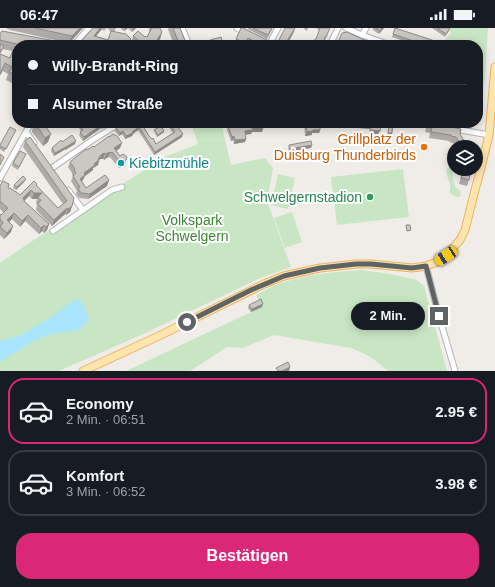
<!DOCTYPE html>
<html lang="de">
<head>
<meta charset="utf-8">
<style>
  body { margin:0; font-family:Helvetica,sans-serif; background:#20242c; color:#f1f3f6; height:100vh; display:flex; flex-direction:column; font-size:15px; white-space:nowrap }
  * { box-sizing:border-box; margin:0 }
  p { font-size:13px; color:#9ea1a6 }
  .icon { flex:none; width:22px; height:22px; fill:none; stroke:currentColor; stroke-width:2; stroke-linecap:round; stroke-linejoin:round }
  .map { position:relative; height:343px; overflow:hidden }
  .side { display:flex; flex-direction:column; background:#171b24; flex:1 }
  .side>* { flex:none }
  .banner { position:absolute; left:12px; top:12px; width:471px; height:88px; border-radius:16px; box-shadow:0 2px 10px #0003; display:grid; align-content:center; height:88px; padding:0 16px; background:#171b24 }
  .fabs { position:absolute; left:447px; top:112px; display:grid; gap:8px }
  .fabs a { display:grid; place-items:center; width:36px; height:36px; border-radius:50%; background:#171b24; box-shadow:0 2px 10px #0003; font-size:20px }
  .end { position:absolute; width:18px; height:18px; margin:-9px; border:5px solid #5e6366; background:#fff; box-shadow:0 0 0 2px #fff }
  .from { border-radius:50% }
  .bubble { position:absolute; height:28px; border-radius:14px; background:#171b24; box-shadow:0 2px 10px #0003; font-size:13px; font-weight:700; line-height:28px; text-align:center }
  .car { position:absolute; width:12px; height:24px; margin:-12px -6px; border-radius:5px; box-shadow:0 0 3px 1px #0007; background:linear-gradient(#f5c518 24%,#345 0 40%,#f5c518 0 76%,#345 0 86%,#f5c518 0) }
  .banner b { display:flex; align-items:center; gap:14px; height:38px; font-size:15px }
  .banner b+b { border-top:1px solid #363941 }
  .banner i { width:10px; height:10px; background:#f1f3f6 }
  ul { padding:7px 0 0; list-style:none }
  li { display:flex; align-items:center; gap:12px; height:66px; margin:0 8px 6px; padding:0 8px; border:2px solid #363941; border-radius:16px }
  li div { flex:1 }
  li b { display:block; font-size:15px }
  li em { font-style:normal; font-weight:700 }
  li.on { border-color:#db2777 }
  li>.icon { width:36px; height:36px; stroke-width:1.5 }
  .cta { display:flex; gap:8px; margin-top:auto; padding:8px 16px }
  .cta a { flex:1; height:46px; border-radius:16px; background:#db2777; color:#fff; font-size:16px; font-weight:700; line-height:46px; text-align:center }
  .status { display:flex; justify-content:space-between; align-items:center; height:28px; padding:0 20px; background:#171b24; direction:ltr }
  .status svg { height:11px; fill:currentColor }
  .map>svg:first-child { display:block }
</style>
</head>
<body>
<div class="status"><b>06:47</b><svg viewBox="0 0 49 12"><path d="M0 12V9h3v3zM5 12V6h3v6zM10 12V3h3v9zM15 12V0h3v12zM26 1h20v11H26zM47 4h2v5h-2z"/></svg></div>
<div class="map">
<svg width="495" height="343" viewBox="0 0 495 343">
  <rect width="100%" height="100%" fill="#f0ece7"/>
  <g fill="#c9e6c4">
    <path d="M447,0H488L485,49L478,92V17H442L443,14L451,5Z"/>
    <path d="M191,95H221L231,137L265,130L273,140L267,173L291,239L258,251L141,307L59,343H0V235L29,215L167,128L198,116Z"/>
    <path d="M443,95H476L472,101Z"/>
    <path d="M449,139H451C454,144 452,147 453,151C453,154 455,157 456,160L458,161L461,164L460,169H458L453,167L450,165V157L446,143L447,140Z"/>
    <path d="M403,141L409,189L337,197L331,149Z"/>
    <path d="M278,146L295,150L288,181L271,177Z"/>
    <path d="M292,184L302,214L285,220L274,190Z"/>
    <path d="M362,242L390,246L417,252L424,258L447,343H388L376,333L367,327L351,320L274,307L243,320L227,319L190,343H126L262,279L256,267C262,264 267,261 273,258C300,247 332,244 362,242Z"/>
  </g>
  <path fill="#a9e5fd" d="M77,271L82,274L89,292L80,302L51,306L34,313L0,334V313L19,308L51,289L67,277Z"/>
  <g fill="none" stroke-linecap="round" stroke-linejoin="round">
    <g stroke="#b2b5b8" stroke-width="7">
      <g id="minor">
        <path d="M182,0L189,17"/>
        <path d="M237,0L246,5"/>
        <path d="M346,0L362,7L390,17"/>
        <path d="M362,7L366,0"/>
        <path d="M74,17L89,0"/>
        <path d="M270,17L272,11L278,0"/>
        <path d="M330,17L338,0"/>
        <path d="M455,101L489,107"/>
        <path d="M26,104L34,115"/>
        <path d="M52,140L91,113L120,95"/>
        <path d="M0,150L31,95"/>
        <path d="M68,162L83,182"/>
        <path d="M53,203L112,162L122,159"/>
        <path d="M426,238L439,288L455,343"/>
      </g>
    </g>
    <g stroke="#efb261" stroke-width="9">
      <path id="major" d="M83,343L161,307L264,256L284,248L320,240L356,236H371L412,240L426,238L437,234L446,228L460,212L465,202L475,162L481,140L489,107L495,39"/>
    </g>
    <use href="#minor" stroke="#fff" stroke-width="5"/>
    <use href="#major" stroke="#fde5ae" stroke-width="7"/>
  </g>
  <g fill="#afaba8" fill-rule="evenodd">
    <path d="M6,0H83L70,14L69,15L10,2Z"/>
    <path d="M93,0H107L104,3L102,1L96,8L108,12L111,4L107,0H116L114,4L131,11L129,17H80L81,13Z"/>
    <path d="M121,0H136L132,4L128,0L124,3L121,1Z"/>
    <path d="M149,0H160L162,4L160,11L156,17H134L131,15L133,8L145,9H147L149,4Z"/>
    <path d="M169,0H180L187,17H174L168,1Z"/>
    <path d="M241,0L267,17H234Z"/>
    <path d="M248,0H273L267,11L248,1Z"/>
    <path d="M304,0H308L307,3L304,1Z"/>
    <path d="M316,0H330L324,15H323V17H312L314,15L315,11H316L319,2Z"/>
    <path d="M373,0H384L379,6L373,2Z"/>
    <path d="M395,0L440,17H415L392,9Z"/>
    <path d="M432,0H450L449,3L445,9Z"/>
    <path d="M0,6L67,17H17V53L14,51L12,55L6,52L8,46L3,43L0,48ZM2,21L13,23L10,30L0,26Z"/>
    <path d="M339,12L371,15L376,17H337Z"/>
    <path d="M18,95H24L23,98Z"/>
    <path d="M35,95H44L48,114L43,118L32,104V102Z"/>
    <path d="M76,95H84L86,98L89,95H111L102,101L101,100L83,113L79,107L81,103L76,96Z"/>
    <path d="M168,95H175L182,109L154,127L138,102L133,106L132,108L125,111L122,106L119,108L115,103L116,100L125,98L147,97L144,99L149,108L156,116L173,105L170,101V99Z"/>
    <path d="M236,95H264L263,100L262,104H252L251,106H245L246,111L245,114L234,116L233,112L231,113L227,102L228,98L235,97Z"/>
    <path d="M298,95H383L382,97H381L378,106H369L370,101L336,98H326V97L320,96V102L319,105H312V107L305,108L304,95Z"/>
    <path d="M427,95L460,106L468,119H456L453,115L449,114V113L429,110L430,105L425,104Z"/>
    <path d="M16,102L4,124L0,121V117Z"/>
    <path d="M154,102L164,104L157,109L154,103Z"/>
    <path d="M25,113L72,178L70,184L66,187L65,186L52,198L36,182L37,177L36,175L37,171H32L29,168L24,173L49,196L47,202L44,205L42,203L39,206L25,193L20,199L12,191L9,194L11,204L4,211L0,207V186L1,187L4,185L0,181V158L9,156L8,160L20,167L36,158L58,180L63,176L23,119Z"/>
    <path d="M62,114L75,116L65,122H64L54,128L51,123L52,120Z"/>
    <path d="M94,119L120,120L116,123L120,128L126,132L125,138L119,140L110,129L109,130L108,129L104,132L103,131H100L98,137L93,140V142L85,148L83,152L82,153L86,160L109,152L107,158L88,171L79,170L76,166L77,163L71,153L73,148L72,147V145L68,139L70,134L87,122Z"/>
    <path d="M26,126L18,142L12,138L13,135Z"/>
    <path d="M463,141H471L469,152L467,158L459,156Z"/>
    <path d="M26,151L24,154L16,162L13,160L14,157Z"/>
    <path d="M249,277L262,279L251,284L248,280Z"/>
  </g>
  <g fill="#8e8b88">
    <path d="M80,0H83L70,14L69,15L72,8Z"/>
    <path d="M100,0H103L91,14L94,8Z"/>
    <path d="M125,0H128L124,3Z"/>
    <path d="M133,0H136L132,4Z"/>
    <path d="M295,0L294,4L287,17V13Z"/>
    <path d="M382,0H384L379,6L380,3Z"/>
    <path d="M162,4L160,11L156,17H154Z"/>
    <path d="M131,11L129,17H125V16Z"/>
    <path d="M108,95H111L102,101L104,98Z"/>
    <path d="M147,95H148L147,97L142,101L143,98Z"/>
    <path d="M320,95H327L326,97L319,96Z"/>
    <path d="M327,95H346L371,97L370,101L336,98H326Z"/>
    <path d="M103,96L101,100L83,113L84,109Z"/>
    <path d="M139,99L138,102L133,106L132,108L125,111L126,108Z"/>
    <path d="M252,100H263L262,104H252L251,106L244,107L245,103Z"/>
    <path d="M313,102H320L319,105H312V107L305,108L307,104Z"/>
    <path d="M370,102L380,103L378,106H369Z"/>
    <path d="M123,103L122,106L119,108L120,105Z"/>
    <path d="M164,103V104L157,109L158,107Z"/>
    <path d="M388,105H392V107H387Z"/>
    <path d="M51,106L48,114L43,118L45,110Z"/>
    <path d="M183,106L182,109L154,127L155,124Z"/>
    <path d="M234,108L233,112L231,113L232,109Z"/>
    <path d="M246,111L245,114L234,116L235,112Z"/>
    <path d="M76,113L75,116L65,122L66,119Z"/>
    <path d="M122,115L120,120L112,126L114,120Z"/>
    <path d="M312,117L311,120L288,124L289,121Z"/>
    <path d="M66,119L64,122L54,128L55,125Z"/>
    <path d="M110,124L108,129L104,132L106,126Z"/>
    <path d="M105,125L103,131H100L99,132L98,137L93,140V142L85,148L83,152L78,156L80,151L84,145L94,136L102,126Z"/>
    <path d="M126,132L125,138L119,140L121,135Z"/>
    <path d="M26,151L24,154L16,162L17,159Z"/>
    <path d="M109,152L107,158L88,171L90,166Z"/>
    <path d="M31,162L29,168L24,173L22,178L23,170Z"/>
    <path d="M34,165H42L38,169L37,171H32Z"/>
    <path d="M72,178L70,184L66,187L68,181Z"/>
    <path d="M67,180L65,186L52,198L54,192Z"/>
    <path d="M14,185L12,191L5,198L7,192Z"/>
    <path d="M28,187L25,193L20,199L22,193Z"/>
    <path d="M49,196L47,202L44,205L46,199Z"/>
    <path d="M44,197L42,203L39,206L41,200Z"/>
    <path d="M13,198L11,204L4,211L7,205Z"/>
    <path d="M263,276L262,279L251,284L252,281Z"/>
    <path d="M290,339L289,343H282Z"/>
  </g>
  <g fill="#cbc7c3" stroke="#8e8b88">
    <path d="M35,0H80L72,8Z"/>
    <path d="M93,0H100L94,8L108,12L111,3L126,6L131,11L125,17H95L81,13Z"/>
    <path d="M152,0H160L162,4L154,17H141L142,15L133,8L138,3L145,9L146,8L147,9Z"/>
    <path d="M173,0H180L187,17H178L176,13H178Z"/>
    <path d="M241,0H243L267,12L268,13L267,17H261L248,10L245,15L236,11Z"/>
    <path d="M253,0H272L268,7Z"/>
    <path d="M285,0H295L287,13V17H278L279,12Z"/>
    <path d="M320,0H330L326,9H325L324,14H323L322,17H312L313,15H314L315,11H316Z"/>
    <path d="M375,0H382L380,3Z"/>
    <path d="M395,0L441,15L440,17H437L430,15V17H425L393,6Z"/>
    <path d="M437,0H450L446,6Z"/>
    <path d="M2,3L66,15L67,17H38L28,15L27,17H21L0,12V6Z"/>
    <path d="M347,4L371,15L376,17H353L339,12L342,5Z"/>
    <path d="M221,9L223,17H209V13H210V12Z"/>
    <path d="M338,14L342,17H337Z"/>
    <path d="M0,16L4,18L0,25Z"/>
    <path d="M13,22L17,24V44L15,47L9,44L12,39L5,35L0,46V26L10,30Z"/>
    <path d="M35,95H43L51,106L45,110Z"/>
    <path d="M79,95H84L86,98L89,95H108L104,98L103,96L84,109L80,104L83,102Z"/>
    <path d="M124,95L125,98L129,95H147L143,98L149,108L152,111L153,110L156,116L175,104L171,98L172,97L171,95H175L183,106L155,124L139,99L132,104L133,105L126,108L123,103L120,105L116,100Z"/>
    <path d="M237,95H263V100H252L253,102L245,103L246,111L235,112L234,108L232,109L228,98L237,97Z"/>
    <path d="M306,95H320V102H313V103L307,104Z"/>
    <path d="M346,95H381L380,103L370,102L371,97Z"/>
    <path d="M389,95H393L392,105H388Z"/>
    <path d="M428,95H431L461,101L460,106L468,119H462L456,109L451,108V107L431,104L432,99L427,98Z"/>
    <path d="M161,98L164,103L158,107L154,102Z"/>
    <path d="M10,99L16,102L6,121L0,118V117Z"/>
    <path d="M113,106L117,108L122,115L114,120L120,128L123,126L126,128L127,129L126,132L121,135L112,124L111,125L110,124L106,126L105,125L102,126L98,131L99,132L94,136L95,137L84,145L85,147L80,151L86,160L105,147L109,152L90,166L81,165L78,160L80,159L73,148L76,145L74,142L75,141L70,134L86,121L87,122L93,118L94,119L109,108V109Z"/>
    <path d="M72,107L76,113L66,119L55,125L52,120L61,112L62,114Z"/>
    <path d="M30,109L74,170L72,178L68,181L67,180L54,192L38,176L41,172L38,169L42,165H34L31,162L23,170L24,172V173L49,196L46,199L44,197L41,200L28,187L22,193L14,185L7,192L13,198L7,205L0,199L3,195L0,191V186L1,187L8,180L1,174L0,175V158L3,153L9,156L8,160L12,161L15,164V163L20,167L34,153L37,156L36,157L58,180L67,173L25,113Z"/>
    <path d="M311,113L312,117L289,121V117Z"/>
    <path d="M20,123L26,126L19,139L13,135Z"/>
    <path d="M0,126L4,129L0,137Z"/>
    <path d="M464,141H471L469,152L461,150Z"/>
    <path d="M23,148L26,151L17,159L14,157Z"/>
    <path d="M406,197H410L411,202L407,203Z"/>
    <path d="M261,271L263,276L252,281L249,277Z"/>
    <path d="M288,334L290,339L282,343H278L276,340Z"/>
  </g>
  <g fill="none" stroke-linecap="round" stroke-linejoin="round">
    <path stroke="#5e6366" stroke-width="5" d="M187,294L251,262L284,248L320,240L356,236H371L412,240L426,238L439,288"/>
  </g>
  <circle fill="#e8710a" stroke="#fff" stroke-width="1.5" cx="424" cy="119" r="4"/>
  <circle fill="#0f9aa8" stroke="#fff" stroke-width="1.5" cx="121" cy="135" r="4"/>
  <circle fill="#2e9e5b" stroke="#fff" stroke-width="1.5" cx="370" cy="169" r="4"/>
  <g text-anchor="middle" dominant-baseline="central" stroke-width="4" stroke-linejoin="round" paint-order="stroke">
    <g font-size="14" fill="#c56008" stroke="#fff" text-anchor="end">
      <text x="416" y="111">Grillplatz der<tspan x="416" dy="16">Duisburg Thunderbirds</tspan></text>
    </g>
    <g font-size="14" fill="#0d838f" stroke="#fff" text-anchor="start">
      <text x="129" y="135">Kiebitzmühle</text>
    </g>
    <g font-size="14" fill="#27864d" stroke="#fff" text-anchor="end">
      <text x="362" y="169">Schwelgernstadion</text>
    </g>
    <g font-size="14" fill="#3f8437" stroke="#fff">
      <text x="192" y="192">Volkspark<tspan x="192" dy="16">Schwelgern</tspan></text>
    </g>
  </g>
</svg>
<div class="fabs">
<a><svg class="icon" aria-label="layers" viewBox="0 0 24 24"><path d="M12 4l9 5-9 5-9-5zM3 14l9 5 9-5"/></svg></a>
</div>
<i class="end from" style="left:187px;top:294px"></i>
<i class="end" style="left:439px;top:288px"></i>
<div class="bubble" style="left:351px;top:274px;width:74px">2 Min.</div>
<i class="car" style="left:446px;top:228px;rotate:237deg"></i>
<div class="banner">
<b><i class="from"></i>Willy-Brandt-Ring</b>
<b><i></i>Alsumer Straße</b>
</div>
</div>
<section class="side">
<ul>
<li class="on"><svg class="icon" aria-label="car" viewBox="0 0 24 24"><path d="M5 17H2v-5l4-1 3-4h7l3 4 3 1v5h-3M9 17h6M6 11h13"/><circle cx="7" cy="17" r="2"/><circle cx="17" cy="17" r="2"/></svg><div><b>Economy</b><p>2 Min. · 06:51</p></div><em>2.95 €</em></li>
<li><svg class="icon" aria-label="car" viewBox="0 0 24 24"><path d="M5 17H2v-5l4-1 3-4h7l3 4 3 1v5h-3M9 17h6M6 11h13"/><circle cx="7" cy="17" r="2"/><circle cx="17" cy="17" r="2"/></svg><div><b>Komfort</b><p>3 Min. · 06:52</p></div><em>3.98 €</em></li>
</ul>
<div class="cta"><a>Bestätigen</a></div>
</section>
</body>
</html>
